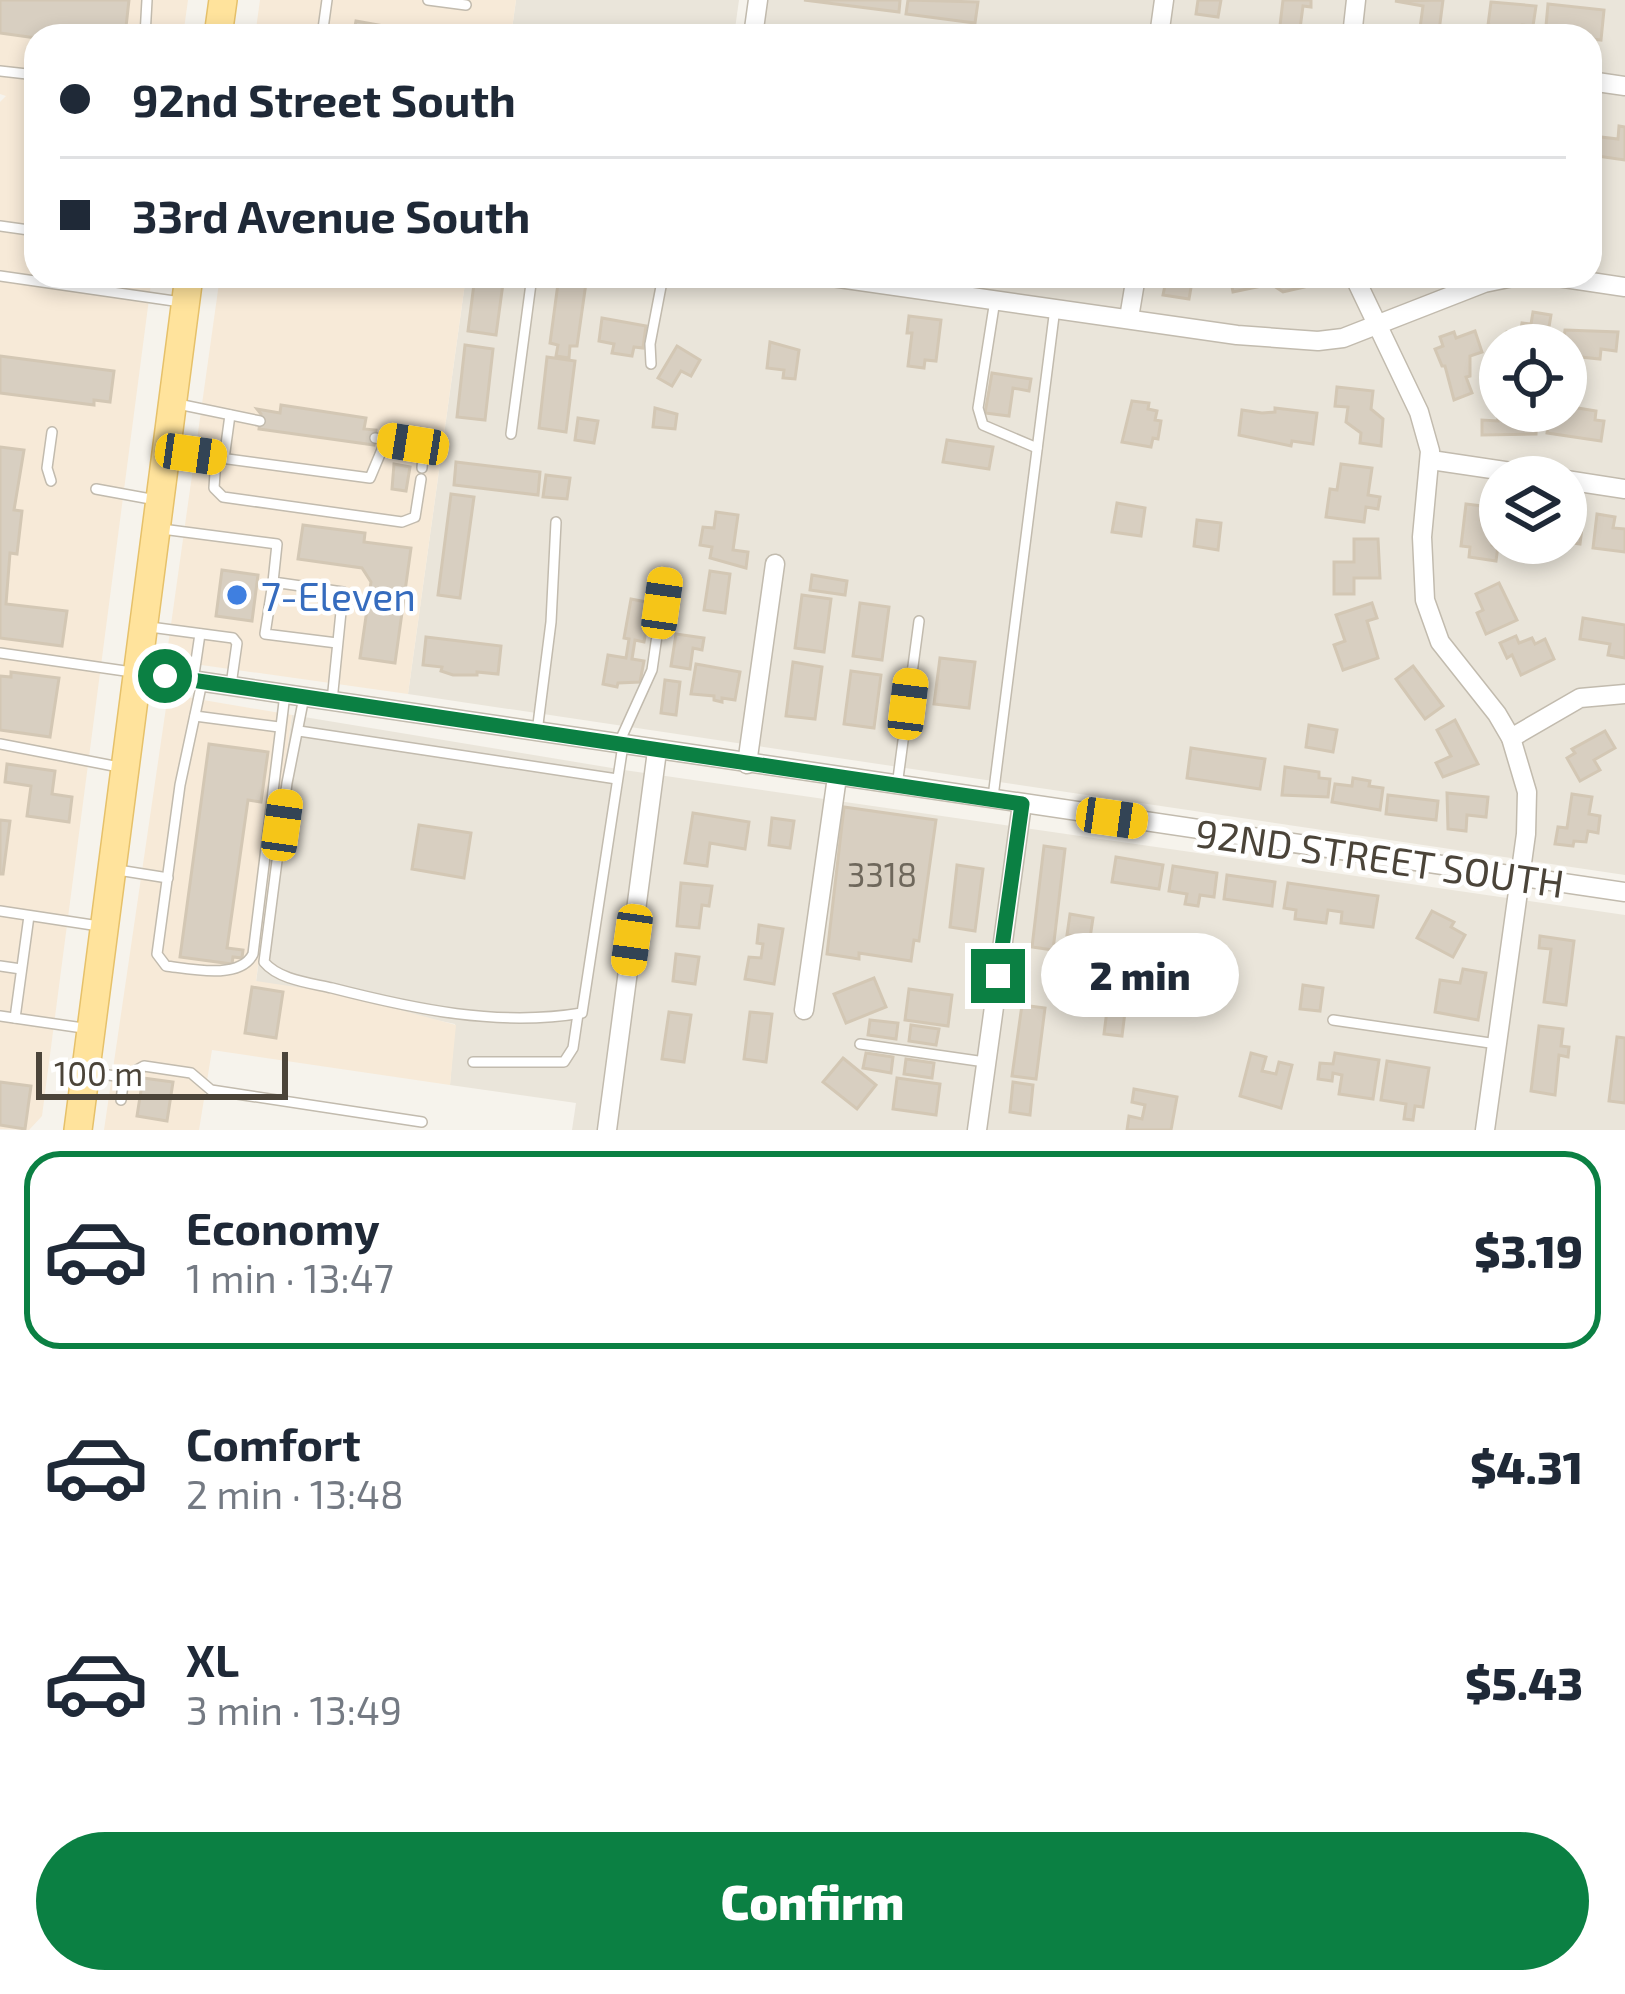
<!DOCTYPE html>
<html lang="en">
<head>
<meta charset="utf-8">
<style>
  body { margin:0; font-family:"Exo 2",sans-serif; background:#f2f2f3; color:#1f2937; height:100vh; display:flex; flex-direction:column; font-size:45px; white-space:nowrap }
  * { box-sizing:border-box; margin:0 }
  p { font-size:39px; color:#747a83 }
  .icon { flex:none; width:66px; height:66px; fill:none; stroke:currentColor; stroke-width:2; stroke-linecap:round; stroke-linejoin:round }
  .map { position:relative; height:1130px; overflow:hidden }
  .panel { display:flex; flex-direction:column; background:#fff; flex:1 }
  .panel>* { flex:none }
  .top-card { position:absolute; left:24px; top:24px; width:1578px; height:264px; border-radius:36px; box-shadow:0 6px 18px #0003; display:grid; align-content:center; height:264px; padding:0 36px; background:#fff }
  .controls { position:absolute; left:1479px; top:324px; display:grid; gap:24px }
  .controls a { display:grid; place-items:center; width:108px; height:108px; border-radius:50%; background:#fff; box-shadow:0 6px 18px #0003; font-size:60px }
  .scale { position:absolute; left:36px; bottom:30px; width:252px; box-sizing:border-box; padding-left:12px; border:6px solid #4b4439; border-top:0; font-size:33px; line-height:42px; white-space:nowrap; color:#4b4439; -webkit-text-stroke:9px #fff; paint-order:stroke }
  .end { position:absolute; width:54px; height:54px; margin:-27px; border:15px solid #0b8043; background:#fff; box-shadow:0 0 0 6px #fff }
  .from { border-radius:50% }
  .bubble { position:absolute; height:84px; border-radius:42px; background:#fff; box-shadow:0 6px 18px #0003; font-size:39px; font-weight:800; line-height:84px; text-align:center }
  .car { position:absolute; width:36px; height:72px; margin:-36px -18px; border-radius:15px; box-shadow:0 0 9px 3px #0007; background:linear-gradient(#f5c518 24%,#345 0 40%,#f5c518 0 76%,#345 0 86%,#f5c518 0) }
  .top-card b { display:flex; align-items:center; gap:42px; height:114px; font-size:45px }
  .top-card b+b { border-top:3px solid #e0e1e3 }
  .top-card i { width:30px; height:30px; background:#1f2937 }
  ul { padding:21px 0 0; list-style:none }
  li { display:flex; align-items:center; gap:36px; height:198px; margin:0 24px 18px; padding:0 12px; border:6px solid transparent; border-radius:36px }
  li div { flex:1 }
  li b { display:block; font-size:45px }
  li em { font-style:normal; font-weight:800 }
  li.active { border-color:#0b8043 }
  li>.icon { width:108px; height:108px; stroke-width:1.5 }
  .cta { display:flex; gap:24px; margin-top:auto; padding:24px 36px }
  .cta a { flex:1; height:138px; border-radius:72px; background:#0b8043; color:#fff; font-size:48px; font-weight:800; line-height:138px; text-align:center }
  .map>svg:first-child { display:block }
</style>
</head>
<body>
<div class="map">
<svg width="1625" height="1130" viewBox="0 0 1625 1130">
  <rect width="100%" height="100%" fill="#f6f3ec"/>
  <g fill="#eae5da" fill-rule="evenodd">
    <path d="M516,0H739L734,36H511Z"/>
    <path d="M765,0H1625V875L408,694L466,276H1590V36H760ZM1500,345H1566V411H1500ZM1500,477H1566V543H1500Z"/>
    <path d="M292,715L624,770L1625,915V1130H572L576,1103L450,1085L455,1024L256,982Z"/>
  </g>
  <g fill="#f7ead8">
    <path d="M0,0H188L183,36H36V276H152L42,1116L29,1130L0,1129V102L6,96L0,94Z"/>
    <path d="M260,0H516L511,36H255Z"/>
    <path d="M220,276H466L408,694L166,660Z"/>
    <path d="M168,694L292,715L256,981L337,993L456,1025L450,1085L212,1050L199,1130H104Z"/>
  </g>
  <g fill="#d8cfc1" stroke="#d3c7b4" stroke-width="3">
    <path d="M0,0H129L125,36L36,38L0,33Z"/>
    <path d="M804,0H900L899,12Z"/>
    <path d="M908,0L978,2L975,23L906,14Z"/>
    <path d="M1198,0H1221L1218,17L1196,14Z"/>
    <path d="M1283,0H1311V7L1303,6L1299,36L1279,34Z"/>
    <path d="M1443,0L1439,31L1420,28L1423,6L1395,1Z"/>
    <path d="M1491,2L1536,6L1533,26L1522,25L1521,30L1488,25Z"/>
    <path d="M1548,4L1604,10L1601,40L1565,36L1566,28L1546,26Z"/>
    <path d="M356,21L406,30L405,36H353Z"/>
    <path d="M1619,126L1625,127V160L1590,155L1592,136L1618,139Z"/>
    <path d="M475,276H504L496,335L468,331Z"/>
    <path d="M559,276H587L577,346H570L569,358L556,356L558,345L550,343Z"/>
    <path d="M1167,276H1193L1189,299L1163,295Z"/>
    <path d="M1230,276H1302L1304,287L1283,292L1271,284L1233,292Z"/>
    <path d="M1533,312L1551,315L1546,345H1505L1507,332L1520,334L1522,323L1531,324Z"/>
    <path d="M909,316L941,320L936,361L925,360L924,368L908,366L912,333H907Z"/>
    <path d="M602,318L646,326L643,348L634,347L632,356L612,353L614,344L599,341Z"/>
    <path d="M1565,330L1618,332L1616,351L1601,349L1600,359L1571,356L1563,345Z"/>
    <path d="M1475,331L1482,352L1470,356V376L1466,377L1472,393L1454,400L1445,366H1442L1435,349L1443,346L1440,337L1454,332L1456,338Z"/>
    <path d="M770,342L799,350L795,379L783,378L784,370L767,368Z"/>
    <path d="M465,345L493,349L485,420L457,417Z"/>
    <path d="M677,346L700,360L691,376L681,371L672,386L658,378Z"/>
    <path d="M0,356L114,371L110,402L94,400V405L0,393Z"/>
    <path d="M547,357L575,361L566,432L539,428Z"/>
    <path d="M992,373L1031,379L1029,391L1013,388L1009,416L985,413Z"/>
    <path d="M1337,387L1373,391L1371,409L1383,419L1381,446L1360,443L1361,433L1346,422L1348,407L1335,406Z"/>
    <path d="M1132,401L1149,403L1148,409L1157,411L1155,420L1161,421L1158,439L1153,438L1151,447L1122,442Z"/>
    <path d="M281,405L366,418L364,429L376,430L374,445L259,429L261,414L257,409L280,413Z"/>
    <path d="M1566,406L1596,411L1595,420L1604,421L1601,441L1547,433L1550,411H1566Z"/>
    <path d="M655,408L677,414L675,429L653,427Z"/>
    <path d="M1275,408L1317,413L1313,444L1292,441L1291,446L1239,435L1242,410L1262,413L1275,412Z"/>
    <path d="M1498,409L1537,414L1536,434L1482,435V420L1498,421Z"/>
    <path d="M578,418L598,421L594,443L575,440Z"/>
    <path d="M947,440L993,447L989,469L943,462Z"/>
    <path d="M0,447L24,450L14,510L22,511L17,554L10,553L6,604L67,611L62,646L0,638Z"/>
    <path d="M456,462L540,472L538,495L454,485Z"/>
    <path d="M394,464L410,467L406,491L392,489Z"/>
    <path d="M1341,464L1372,468L1368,495L1380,497L1378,509L1366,507L1364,522L1326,517L1330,489L1337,490Z"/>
    <path d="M546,475L570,478L567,499L543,497Z"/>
    <path d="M451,494L474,497L460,598L438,595Z"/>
    <path d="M1117,503L1145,508L1141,536L1112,532Z"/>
    <path d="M1466,504L1483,506L1481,520L1495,522L1492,545L1498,546L1496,561L1469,557L1470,547L1461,546Z"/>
    <path d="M716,512L738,515L733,550L748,552L746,568L710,558L712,547L700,545L703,527L714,528Z"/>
    <path d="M1597,514L1615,517L1613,528L1625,529V552L1593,548Z"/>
    <path d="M1566,518L1583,520L1580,544L1566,542Z"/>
    <path d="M1197,520L1221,523L1218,550L1194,546Z"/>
    <path d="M303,525L365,533L364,542L411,548L395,663L360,658L371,582L362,568L298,559Z"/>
    <path d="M1354,539H1378L1380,578H1354V594H1334V562H1354Z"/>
    <path d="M222,570L258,575L252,621L216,616Z"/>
    <path d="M710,571L730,574L725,613L704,610Z"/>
    <path d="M812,575L847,581L845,595L810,590Z"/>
    <path d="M1499,583L1517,620L1486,634L1477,613L1483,610L1476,594Z"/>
    <path d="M802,595L831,599L824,652L795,648Z"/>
    <path d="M631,599L651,603L644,642L635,640L632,659L644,661L640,682L618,683L617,687L603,684L608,655L626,658L629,639L624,638Z"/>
    <path d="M860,603L889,607L882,660L853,656Z"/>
    <path d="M1372,603L1377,618L1367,621L1378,658L1343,670L1334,645L1345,641L1336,615Z"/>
    <path d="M1583,618L1625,625V658L1608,655L1610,644L1580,639Z"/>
    <path d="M676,634L704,638L702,650L693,648L690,669L671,666Z"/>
    <path d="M1516,636L1519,643L1532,638L1535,644L1545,639L1554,659L1521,675L1512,655L1507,658L1500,643Z"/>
    <path d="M426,637L501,646L498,674L477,672V675H453L441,671L442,667L423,665Z"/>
    <path d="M940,658L975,662L969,708L934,704Z"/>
    <path d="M793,662L822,667L815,719L786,716Z"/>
    <path d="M696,664L740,672L735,700L722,698V702L714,700V696L691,694Z"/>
    <path d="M1413,666L1443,706L1425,719L1396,679Z"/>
    <path d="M851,671L881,675L874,728L844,724Z"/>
    <path d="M11,672L59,678L50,737L0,730V676L11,677Z"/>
    <path d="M665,680L680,682L676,715L661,713Z"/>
    <path d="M1455,720L1478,764L1443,777L1436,763L1451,756L1437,730Z"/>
    <path d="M1309,725L1337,730L1333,752L1306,747Z"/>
    <path d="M1605,731L1615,748L1594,760L1600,770L1580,781L1567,758L1575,753L1572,749Z"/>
    <path d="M209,744L268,752L261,802L248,800L227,948L243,950L242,958L233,957L232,964L180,957Z"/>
    <path d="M1191,748L1265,759L1260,789L1187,778Z"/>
    <path d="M7,764L55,771L52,794L72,797L69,822L27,816L31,786L5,782Z"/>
    <path d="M1285,767L1319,772V778L1330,779L1328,797L1282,795Z"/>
    <path d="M1353,778L1370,781L1369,786L1383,788L1380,810L1332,802L1335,784L1352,786Z"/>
    <path d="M1447,793L1488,797L1486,817L1467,815L1466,831L1448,829Z"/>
    <path d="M1572,794L1592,797L1589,814L1600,816L1598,833L1588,831L1586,842L1574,841L1573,846L1555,844L1558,827L1567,828Z"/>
    <path d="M1388,795L1438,801L1436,820L1386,814Z"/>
    <path d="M844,807L936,820L919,941L914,940L911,961L859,953V959L827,954Z"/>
    <path d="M693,813L749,822L745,849L710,843L707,866L685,863Z"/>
    <path d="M772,818L794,821L790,848L769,845Z"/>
    <path d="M0,820L10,821L3,874H0Z"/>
    <path d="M419,825L471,833L464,878L412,869Z"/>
    <path d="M1044,846L1065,849L1053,950L1032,947Z"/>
    <path d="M1116,857L1163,865L1159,889L1112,882Z"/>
    <path d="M957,865L983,869L975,931L950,927Z"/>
    <path d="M1173,866L1217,873L1214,897L1200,895L1198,906L1185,904L1187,894L1169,891Z"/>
    <path d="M1227,875L1275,882L1272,906L1224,899Z"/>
    <path d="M681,883L712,886L709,906L702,905L699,928L677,926Z"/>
    <path d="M1288,883L1378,896L1373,927L1341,923L1342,912L1328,910L1326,923L1295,919L1296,910L1284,908Z"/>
    <path d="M1432,911L1454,922L1451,927L1465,935L1453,957L1417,938Z"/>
    <path d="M1070,914L1093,918L1090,938L1067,935Z"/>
    <path d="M759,925L783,929L774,984L745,979L749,957L761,958L763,944L757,943Z"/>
    <path d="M1540,936L1574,941L1566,1005L1544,1002L1551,949L1539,948Z"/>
    <path d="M1054,947L1090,951L1088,973L1051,968Z"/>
    <path d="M676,954L699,957L695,984L673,981Z"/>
    <path d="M1463,969L1486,973L1478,1020L1435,1012L1440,980L1460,983Z"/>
    <path d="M874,978L886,1007L846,1023L834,994Z"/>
    <path d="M1303,985L1323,988L1320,1011L1300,1009Z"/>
    <path d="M252,987L283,992L276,1038L245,1033Z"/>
    <path d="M909,989L952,995L948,1026L905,1020Z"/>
    <path d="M1022,1005L1045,1008L1036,1079L1012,1076Z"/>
    <path d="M1107,1010L1125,1012L1122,1036L1104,1034Z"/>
    <path d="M669,1012L691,1015L684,1062L662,1059Z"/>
    <path d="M750,1012L772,1014L766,1062L744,1059Z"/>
    <path d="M870,1020L898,1023L896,1039L868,1035Z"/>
    <path d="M911,1025L939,1029L936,1045L909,1041Z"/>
    <path d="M1539,1026L1563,1029L1561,1046L1569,1047L1568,1057L1559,1055L1555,1095L1531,1091Z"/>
    <path d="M1617,1037L1625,1038V1103L1609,1101Z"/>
    <path d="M866,1053L893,1057L891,1073L863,1068Z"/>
    <path d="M1251,1053L1266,1057L1262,1071L1276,1074L1279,1062L1292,1065L1281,1108L1240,1096Z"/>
    <path d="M1335,1053L1379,1060L1373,1099L1339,1094L1342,1075L1333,1073L1332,1081L1318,1079L1320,1063L1333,1064Z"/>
    <path d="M843,1058L876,1085L857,1109L823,1082Z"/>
    <path d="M906,1059L934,1063L932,1078L904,1074Z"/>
    <path d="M1387,1061L1429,1068L1423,1107L1415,1106L1413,1120L1404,1119L1406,1104L1381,1100Z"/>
    <path d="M143,1078L173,1082L167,1121L137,1116Z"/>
    <path d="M897,1078L940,1084L936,1115L893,1109Z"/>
    <path d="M0,1082L31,1086L25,1129L0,1125Z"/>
    <path d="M1013,1082L1033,1085L1030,1115L1010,1112Z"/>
    <path d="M1134,1089L1177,1097L1171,1130H1127L1129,1116L1142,1119L1145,1105L1132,1102Z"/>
  </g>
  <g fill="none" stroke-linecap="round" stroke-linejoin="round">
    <g stroke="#c2bbae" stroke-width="12">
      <g id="lane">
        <path d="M428,0L466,5"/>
        <path d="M145,36L147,0"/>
        <path d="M322,36L327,0"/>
        <path d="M0,71L36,75"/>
        <path d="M0,226L36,231"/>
        <path d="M0,276L181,302"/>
        <path d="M995,300L978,408L983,425L1037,448"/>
        <path d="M651,364L650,344L663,276"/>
        <path d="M178,404L260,421"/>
        <path d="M511,434L532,276"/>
        <path d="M375,438L413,444L423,455L422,468"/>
        <path d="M168,451L370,478L386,440"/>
        <path d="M216,458L214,488L223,497L402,522L415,517L421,479"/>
        <path d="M224,459L230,415"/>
        <path d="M51,481L47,468L52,432"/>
        <path d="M96,489L156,500"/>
        <path d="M162,529L277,544L273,582L343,592L332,701"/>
        <path d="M273,582L265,634L337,643"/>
        <path d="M150,627L233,638L237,643L231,685"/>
        <path d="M0,653L132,672"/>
        <path d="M193,681L200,634"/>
        <path d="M202,682L180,785L157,954L166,966C191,969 240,980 253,954L285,694"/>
        <path d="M304,697L287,783L264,962C279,980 311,983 332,988C414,1009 498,1027 582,1013L623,745"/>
        <path d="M195,716L279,727"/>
        <path d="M299,731L617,779"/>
        <path d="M537,732L551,622L556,522"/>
        <path d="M0,744L119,767"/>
        <path d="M618,745L652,670L666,573"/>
        <path d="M897,786L919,621"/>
        <path d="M993,797L1055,308"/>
        <path d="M118,870L168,878"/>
        <path d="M0,911L99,926"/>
        <path d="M0,966L21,969"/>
        <path d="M0,1016L90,1029"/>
        <path d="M15,1018L29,916"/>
        <path d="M1333,1020L1497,1044"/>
        <path d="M860,1044L985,1062"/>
        <path d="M473,1062H564L573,1048L578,1014"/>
        <path d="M92,1073L124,1077L144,1066L191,1073L211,1090L422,1122"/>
        <path d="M121,1100L124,1077"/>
      </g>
    </g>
    <g stroke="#c2bbae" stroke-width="21">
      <g id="street">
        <path d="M753,36L758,0"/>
        <path d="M1159,36L1164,0"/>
        <path d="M1352,36L1356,0"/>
        <path d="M1590,81L1625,86"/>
        <path d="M825,276L1237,335L1318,341L1343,338L1484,283L1518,276"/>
        <path d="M1354,276L1419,412L1430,451L1422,537L1425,600L1440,642L1497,714L1511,738L1527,792L1526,834L1485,1130"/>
        <path d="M1551,276L1625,287"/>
        <path d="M1129,318L1136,276"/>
        <path d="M1431,460L1545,477"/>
        <path d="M1566,480L1625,489"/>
        <path d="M137,672L1625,892"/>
        <path d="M1511,738L1580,698L1625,694"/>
        <path d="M747,764L775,564"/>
        <path d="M804,1010L837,777"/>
        <path d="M607,1130L657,751"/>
        <path d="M977,1130L1022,804"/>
      </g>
    </g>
    <g stroke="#e6c16a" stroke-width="30">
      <g id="primary">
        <path d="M218,36L223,0"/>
        <path d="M78,1130L189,276"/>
      </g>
    </g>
    <use href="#lane" stroke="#fff" stroke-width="9"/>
    <use href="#street" stroke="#fff" stroke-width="18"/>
    <use href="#primary" stroke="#ffe39c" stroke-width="27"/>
  </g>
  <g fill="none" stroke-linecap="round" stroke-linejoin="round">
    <path stroke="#0b8043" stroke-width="15" d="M165,676L1022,804L998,976"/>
  </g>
  <circle fill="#3f7fe0" stroke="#fff" stroke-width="4.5" cx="237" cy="595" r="12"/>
  <g text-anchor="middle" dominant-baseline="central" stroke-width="9" stroke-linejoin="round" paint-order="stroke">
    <g font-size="33" fill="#6e675b">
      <text x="882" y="874">3318</text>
    </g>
    <g font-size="39" fill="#366cbe" stroke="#fff" text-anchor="start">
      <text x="261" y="595">7-Eleven</text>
    </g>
    <g font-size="39" fill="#4b4439" stroke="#fff">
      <text transform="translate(1380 857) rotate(8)">92ND STREET SOUTH</text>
    </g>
  </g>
</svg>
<div class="controls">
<a><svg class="icon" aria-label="locate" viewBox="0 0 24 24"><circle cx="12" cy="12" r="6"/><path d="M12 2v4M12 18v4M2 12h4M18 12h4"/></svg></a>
<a><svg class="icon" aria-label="layers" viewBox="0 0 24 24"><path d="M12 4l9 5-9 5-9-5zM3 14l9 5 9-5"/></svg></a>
</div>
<div class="scale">100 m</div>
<i class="end from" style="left:165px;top:676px"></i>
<i class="end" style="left:998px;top:976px"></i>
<div class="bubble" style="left:1041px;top:933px;width:198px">2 min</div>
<i class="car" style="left:413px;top:444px;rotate:279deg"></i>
<i class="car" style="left:191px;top:454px;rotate:98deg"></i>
<i class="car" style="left:662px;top:603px;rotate:8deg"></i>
<i class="car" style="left:908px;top:704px;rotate:7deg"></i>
<i class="car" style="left:1112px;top:818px;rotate:98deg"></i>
<i class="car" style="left:282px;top:825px;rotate:8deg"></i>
<i class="car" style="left:632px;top:940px;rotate:188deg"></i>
<div class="top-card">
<b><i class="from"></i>92nd Street South</b>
<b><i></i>33rd Avenue South</b>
</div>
</div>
<section class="panel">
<ul>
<li class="active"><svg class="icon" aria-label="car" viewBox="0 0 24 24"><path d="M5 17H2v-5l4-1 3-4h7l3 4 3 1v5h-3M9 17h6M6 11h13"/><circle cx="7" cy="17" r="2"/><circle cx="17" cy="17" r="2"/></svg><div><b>Economy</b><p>1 min · 13:47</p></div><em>$3.19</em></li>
<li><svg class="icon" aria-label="car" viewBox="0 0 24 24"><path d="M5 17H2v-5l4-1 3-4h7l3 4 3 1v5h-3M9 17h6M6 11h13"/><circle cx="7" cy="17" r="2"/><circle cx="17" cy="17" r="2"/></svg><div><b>Comfort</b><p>2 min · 13:48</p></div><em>$4.31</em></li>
<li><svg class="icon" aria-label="car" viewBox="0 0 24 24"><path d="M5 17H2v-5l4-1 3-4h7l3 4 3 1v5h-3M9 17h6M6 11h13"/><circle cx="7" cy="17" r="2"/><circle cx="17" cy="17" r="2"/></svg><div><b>XL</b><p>3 min · 13:49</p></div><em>$5.43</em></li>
</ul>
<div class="cta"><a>Confirm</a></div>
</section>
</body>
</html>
